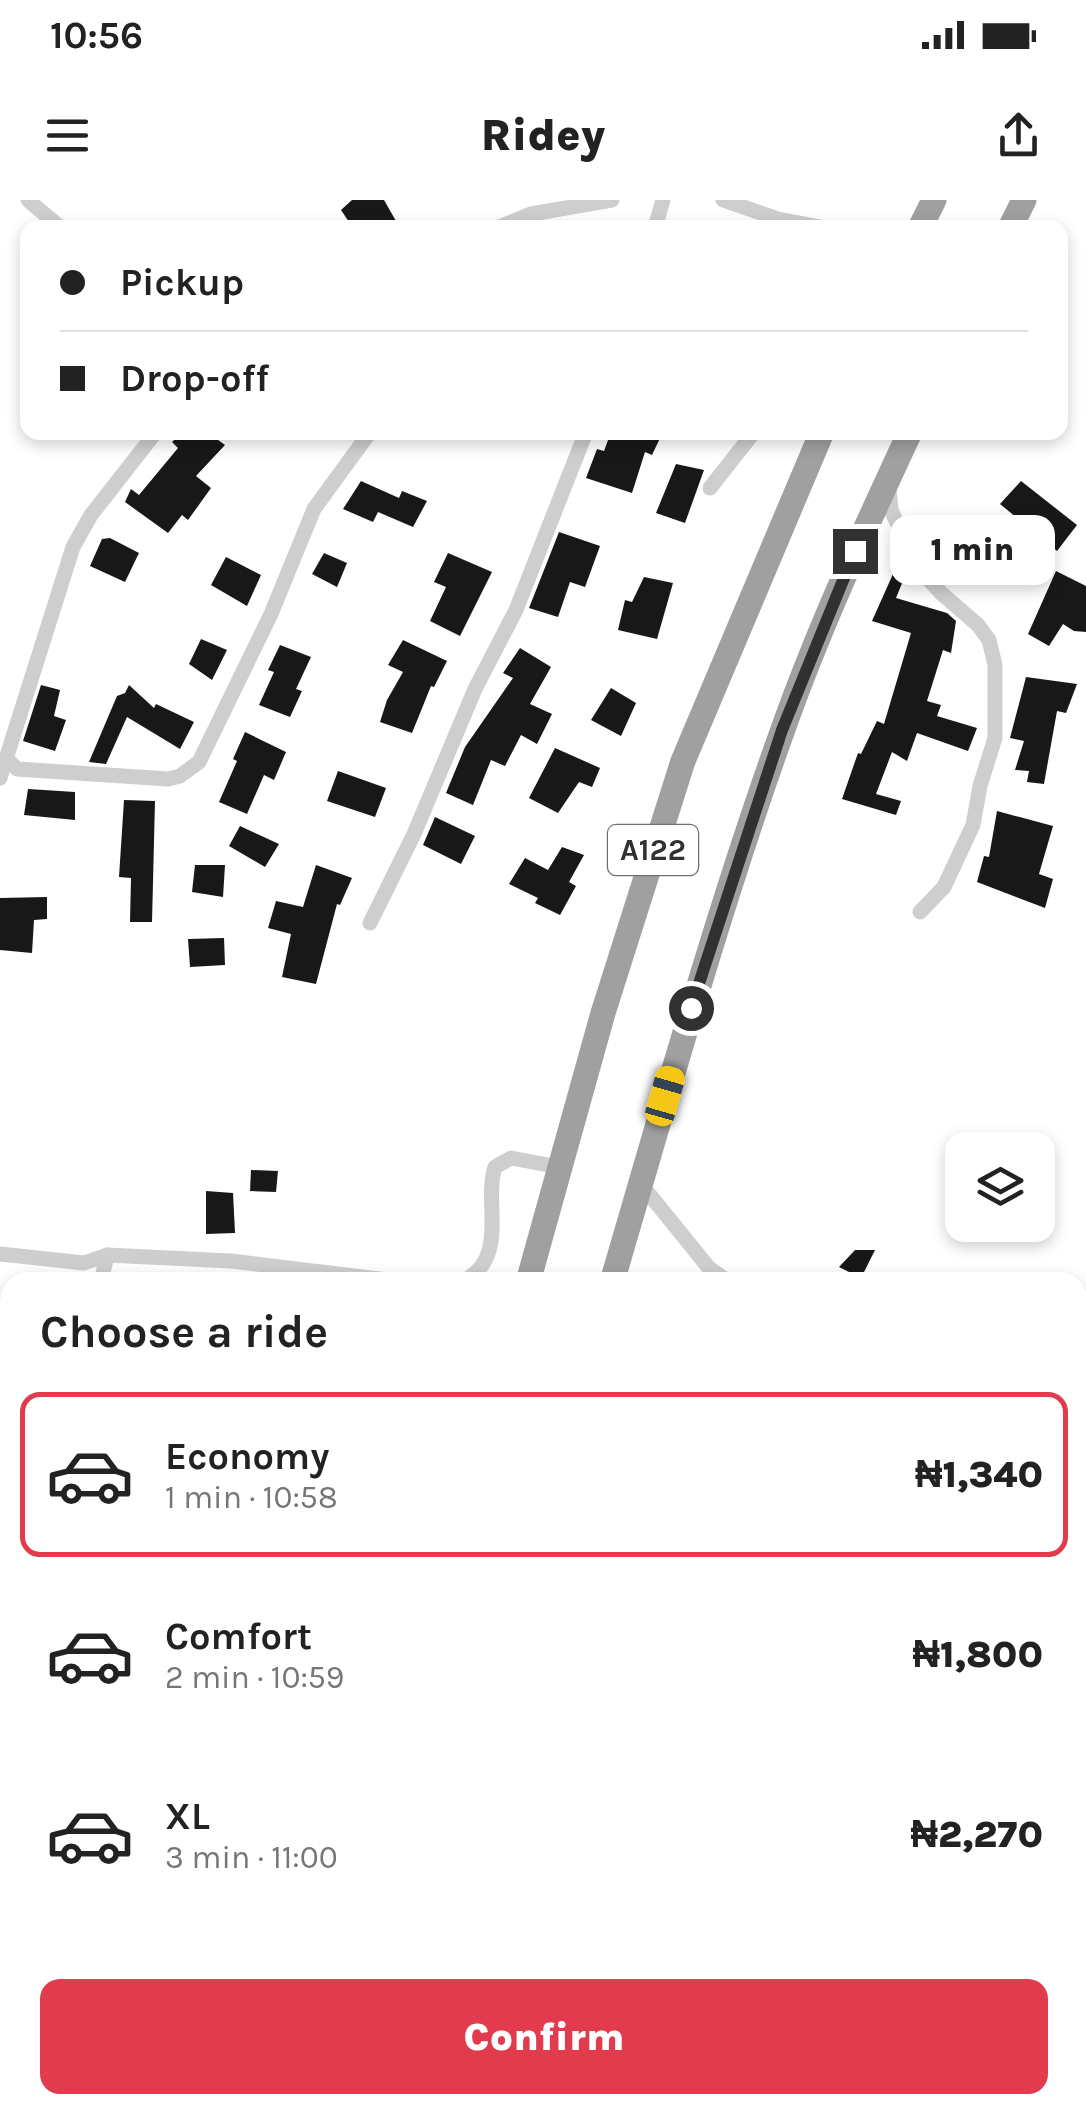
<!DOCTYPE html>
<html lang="en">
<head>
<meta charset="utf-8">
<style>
  body { margin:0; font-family:Karla,sans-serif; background:#f2f2f2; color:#222; height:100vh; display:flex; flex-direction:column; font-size:38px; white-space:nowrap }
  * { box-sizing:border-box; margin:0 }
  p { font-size:32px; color:#767676 }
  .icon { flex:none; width:55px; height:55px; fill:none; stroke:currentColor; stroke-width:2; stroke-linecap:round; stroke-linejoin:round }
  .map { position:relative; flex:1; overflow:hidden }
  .side { position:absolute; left:0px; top:1072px; width:1088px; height:842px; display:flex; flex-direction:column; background:#fff; border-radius:30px 30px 0 0; box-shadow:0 5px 15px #0003 }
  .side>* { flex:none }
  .hud { position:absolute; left:20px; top:20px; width:1048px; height:220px; border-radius:20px; box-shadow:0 5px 15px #0003; display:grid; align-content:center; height:220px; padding:0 40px; background:#fff }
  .tools { position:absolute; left:945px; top:932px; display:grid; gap:20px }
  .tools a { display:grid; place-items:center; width:110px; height:110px; border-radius:20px; background:#fff; box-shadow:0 5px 15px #0003; font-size:50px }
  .end { position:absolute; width:45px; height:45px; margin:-22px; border:12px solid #313131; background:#fff; box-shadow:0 0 0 5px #fff }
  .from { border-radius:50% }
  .bubble { position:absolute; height:70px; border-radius:20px; background:#fff; box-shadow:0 5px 15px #0003; font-size:32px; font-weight:800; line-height:70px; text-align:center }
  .car { position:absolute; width:30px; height:60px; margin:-30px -15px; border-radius:12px; box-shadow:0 0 8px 2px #0007; background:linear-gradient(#f5c518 24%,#345 0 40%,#f5c518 0 76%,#345 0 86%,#f5c518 0) }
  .hud b { display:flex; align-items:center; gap:35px; height:95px; font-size:38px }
  .hud b+b { border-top:2px solid #e0e0e0 }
  .hud i { width:25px; height:25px; background:#222 }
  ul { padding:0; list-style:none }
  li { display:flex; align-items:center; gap:30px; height:165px; margin:0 20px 15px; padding:0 20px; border:5px solid transparent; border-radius:20px }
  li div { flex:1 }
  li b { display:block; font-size:38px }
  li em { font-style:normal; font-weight:800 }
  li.selected { border-color:#e13b4d }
  li>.icon { width:90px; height:90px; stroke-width:1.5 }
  h2 { padding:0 40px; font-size:45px; line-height:120px }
  .primary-button { display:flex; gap:20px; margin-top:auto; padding:20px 40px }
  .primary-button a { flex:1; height:115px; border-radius:20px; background:#e13b4d; color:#fff; font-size:40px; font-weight:800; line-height:115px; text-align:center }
  .status { display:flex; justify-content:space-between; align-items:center; height:70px; padding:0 50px; background:#fff; direction:ltr }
  .status svg { height:28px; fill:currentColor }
  header { display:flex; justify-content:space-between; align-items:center; height:130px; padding:0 40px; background:#fff; font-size:45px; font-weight:800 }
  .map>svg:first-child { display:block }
</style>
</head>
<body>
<div class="status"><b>10:56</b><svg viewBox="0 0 49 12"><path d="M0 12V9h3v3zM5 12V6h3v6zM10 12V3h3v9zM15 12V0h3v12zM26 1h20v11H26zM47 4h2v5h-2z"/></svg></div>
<header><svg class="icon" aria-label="menu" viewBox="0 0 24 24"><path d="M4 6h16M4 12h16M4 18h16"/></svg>Ridey<svg class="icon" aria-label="share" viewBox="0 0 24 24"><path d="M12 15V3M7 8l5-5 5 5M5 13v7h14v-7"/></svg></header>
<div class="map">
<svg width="1086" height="1913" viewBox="0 0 1086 1913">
  <rect width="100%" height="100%" fill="#fff"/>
  <g fill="#181818">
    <path d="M352,0H384L400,28H353L341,10Z"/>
    <path d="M183,232H207L225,245L196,276L211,288L188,320L182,315L168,333L125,302L131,289L139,295L178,248L172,242Z"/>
    <path d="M611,232H663L652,255L645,252L632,293L586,278L597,249L604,251Z"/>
    <path d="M676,264L704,270L685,323L656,313Z"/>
    <path d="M361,281L399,298L402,291L427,301L413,327L378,312L373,322L343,309Z"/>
    <path d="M1021,281L1077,325L1057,351L1000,304Z"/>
    <path d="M559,332L600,346L585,387L570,382L558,417L529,408Z"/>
    <path d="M110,338L139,353L125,382L90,366L102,339Z"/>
    <path d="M324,353L347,363L337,387L312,374Z"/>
    <path d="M448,353L492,372L460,436L430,421L446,387L434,382Z"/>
    <path d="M226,357L261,375L247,406L211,385Z"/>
    <path d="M897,365L907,371L896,398L947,413L956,421L951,453L943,450L927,501L941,505L937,516L977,528L968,551L917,533L907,561L892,552L876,594L901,601L896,615L842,599L858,553L861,554L877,521L884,524L911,433L872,421Z"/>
    <path d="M1056,371L1086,386V432L1074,431L1063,424L1049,446L1028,434Z"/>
    <path d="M644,377L673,383L657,439L618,430L625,400L632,402Z"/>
    <path d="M201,439L227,450L212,480L189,464Z"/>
    <path d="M403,440L447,461L434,487L431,486L412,533L380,522L387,500L403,472L388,465Z"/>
    <path d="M280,445L311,457L296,489L302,491L290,517L259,505L274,472L268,470Z"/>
    <path d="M520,448L551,467L530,504L552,514L537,544L521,535L505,566L491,560L473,605L446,593L465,547L513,478L503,473Z"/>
    <path d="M1026,477L1077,484L1066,513L1057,511L1044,584L1027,582L1029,571L1015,570L1024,541L1010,538Z"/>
    <path d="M41,485L60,490L54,516L66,520L55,551L23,541Z"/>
    <path d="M129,485L154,508L156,504L194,522L180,549L127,517L106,564L89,562L117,496L125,493Z"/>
    <path d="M611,488L636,503L621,536L591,520Z"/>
    <path d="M245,532L286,552L274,580L264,575L247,614L219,602L237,561L233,559Z"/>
    <path d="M555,548L600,568L592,587L579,582L558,613L529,598Z"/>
    <path d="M338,571L386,588L375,617L327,601Z"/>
    <path d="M28,589L75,592V620L24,615Z"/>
    <path d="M124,600L155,601L152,722H130L131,678L119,677Z"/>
    <path d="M997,611L1053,626L1039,674L1053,679L1045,708L977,682L984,656L989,657Z"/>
    <path d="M435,617L475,636L461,664L423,645Z"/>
    <path d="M240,626L279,644L265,667L229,646Z"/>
    <path d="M562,647L584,655L569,682L576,686L560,715L535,703L538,698L509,684L525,658L548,670Z"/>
    <path d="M195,665H225L223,697L192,692Z"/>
    <path d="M316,665L352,678L340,705L337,704L316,784L282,777L291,734L268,728L276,701L303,707Z"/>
    <path d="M47,697V719L34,720L32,753L0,750V698Z"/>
    <path d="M224,738L225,765L190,767L188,739Z"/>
    <path d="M251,970L278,971L276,992L250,991Z"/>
    <path d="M206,991L233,993L235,1033L206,1034Z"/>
    <path d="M855,1050H875L861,1078L839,1067Z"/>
  </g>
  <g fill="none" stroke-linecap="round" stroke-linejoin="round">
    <g stroke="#cecece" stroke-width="15">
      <path d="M28,0L61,28"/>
      <path d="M723,0L778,19L826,28"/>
      <path d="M497,28L531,14L612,0"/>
      <path d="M655,28L663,0"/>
      <path d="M710,288L754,232"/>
      <path d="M889,288L891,310L918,368L941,393L978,425L989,440L995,465V538L980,586L973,625L944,687L920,712"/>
      <path d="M7,559L17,569L168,579L180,576L199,562L271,414L314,309L370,232"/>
      <path d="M0,578L73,347L91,315L156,232"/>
      <path d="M370,723L414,634L475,489L516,410L586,232"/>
      <path d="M641,984L709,1068L729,1082"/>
      <path d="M0,1054L84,1063L107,1055L231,1061L404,1082"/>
      <path d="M101,1082L107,1055"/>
      <path d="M462,1082C510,1058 483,1005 495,967L511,958L559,967"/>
      <path d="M1078,1248L1086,1250"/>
      <path d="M1078,1435L1086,1444"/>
      <path d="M0,1456L10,1399"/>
      <path d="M0,1475L1,1507L10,1522"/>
      <path d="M1078,1665L1082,1667"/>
      <path d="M0,1854L10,1851"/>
    </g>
    <g stroke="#a0a0a0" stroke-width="25">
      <path d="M920,28L934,0"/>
      <path d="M1010,28L1024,0"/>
      <path d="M528,1082L603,813L683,561L822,232"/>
      <path d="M612,1082C666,898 717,713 782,532C818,430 864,331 910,232"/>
      <path d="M357,1913L358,1905"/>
      <path d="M441,1913L442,1905"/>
    </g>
  </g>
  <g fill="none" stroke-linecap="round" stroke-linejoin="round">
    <path stroke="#313131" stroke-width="12" d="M691,808L782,530L855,351"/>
  </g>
  <g text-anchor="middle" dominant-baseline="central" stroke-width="10" stroke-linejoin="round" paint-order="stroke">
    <rect fill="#fff" stroke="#6f6f6f" stroke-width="2.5" x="608" y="625" width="90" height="50" rx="8"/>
    <g font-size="30" font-weight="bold" fill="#313131">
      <text x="653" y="650">A122</text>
    </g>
  </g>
</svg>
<div class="tools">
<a><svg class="icon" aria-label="layers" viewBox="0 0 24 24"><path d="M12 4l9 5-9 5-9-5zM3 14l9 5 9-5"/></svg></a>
</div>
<i class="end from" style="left:691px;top:808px"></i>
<i class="end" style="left:855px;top:351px"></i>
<div class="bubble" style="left:890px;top:315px;width:165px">1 min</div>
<i class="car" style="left:665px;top:896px;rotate:16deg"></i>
<div class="hud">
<b><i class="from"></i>Pickup</b>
<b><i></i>Drop-off</b>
</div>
<section class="side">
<h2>Choose a ride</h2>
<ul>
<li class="selected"><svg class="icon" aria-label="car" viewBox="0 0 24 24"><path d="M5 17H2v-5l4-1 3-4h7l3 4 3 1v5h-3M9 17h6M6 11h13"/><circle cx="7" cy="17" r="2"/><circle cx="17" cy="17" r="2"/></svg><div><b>Economy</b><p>1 min · 10:58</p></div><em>₦1,340</em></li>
<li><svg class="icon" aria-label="car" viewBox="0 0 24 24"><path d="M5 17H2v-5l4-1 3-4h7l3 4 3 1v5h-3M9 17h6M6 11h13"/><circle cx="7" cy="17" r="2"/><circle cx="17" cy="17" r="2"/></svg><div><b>Comfort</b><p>2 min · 10:59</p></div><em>₦1,800</em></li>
<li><svg class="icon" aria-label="car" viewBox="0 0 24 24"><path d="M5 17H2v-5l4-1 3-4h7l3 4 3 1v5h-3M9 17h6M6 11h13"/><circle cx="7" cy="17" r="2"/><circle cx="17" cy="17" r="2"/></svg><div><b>XL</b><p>3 min · 11:00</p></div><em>₦2,270</em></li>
</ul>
<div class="primary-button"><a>Confirm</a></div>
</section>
</div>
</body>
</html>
